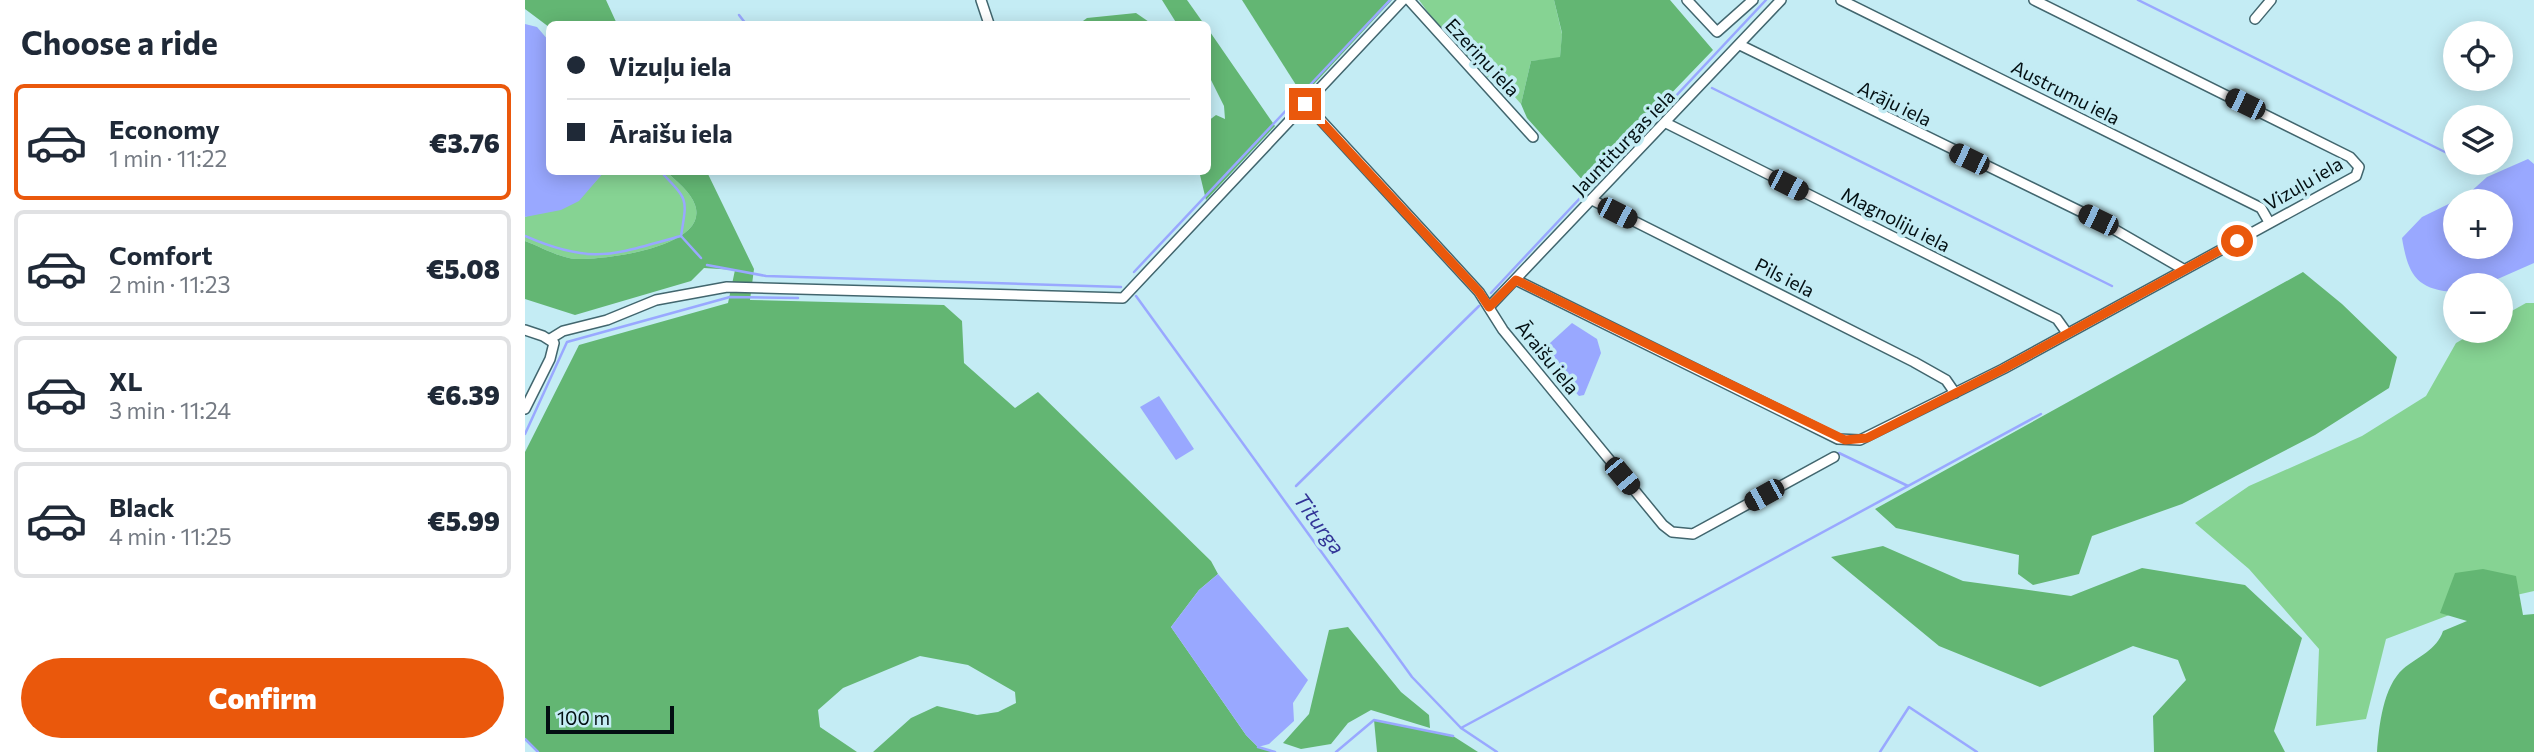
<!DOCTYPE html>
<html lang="en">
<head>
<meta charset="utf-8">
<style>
  body { margin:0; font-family:Commissioner,sans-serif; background:#f2f2f3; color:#1f2937; height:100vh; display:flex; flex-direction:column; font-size:26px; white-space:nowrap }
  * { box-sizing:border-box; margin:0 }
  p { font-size:23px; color:#747a83 }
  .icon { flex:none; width:38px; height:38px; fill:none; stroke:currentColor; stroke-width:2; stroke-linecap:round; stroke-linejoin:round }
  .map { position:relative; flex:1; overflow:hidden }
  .panel { display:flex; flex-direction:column; background:#fff; width:525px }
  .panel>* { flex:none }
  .banner { position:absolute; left:21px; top:21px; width:665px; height:154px; border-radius:10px; box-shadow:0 4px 18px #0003; display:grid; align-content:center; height:154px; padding:0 21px; background:#fff }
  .controls { position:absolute; left:1918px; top:21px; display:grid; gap:14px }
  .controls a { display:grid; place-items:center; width:70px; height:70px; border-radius:50%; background:#fff; box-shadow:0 4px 18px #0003; font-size:35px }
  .scale { position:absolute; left:21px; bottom:18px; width:128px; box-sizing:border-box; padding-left:7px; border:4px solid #030f12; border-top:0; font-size:19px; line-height:24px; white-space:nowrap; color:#030f12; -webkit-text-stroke:5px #c4ecf4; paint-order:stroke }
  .end { position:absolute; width:32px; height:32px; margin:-16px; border:9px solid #ea580c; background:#fff; box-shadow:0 0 0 4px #fff }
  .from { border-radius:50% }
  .car { position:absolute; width:21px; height:42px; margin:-21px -10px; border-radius:9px; box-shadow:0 0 5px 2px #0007; background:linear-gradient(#222 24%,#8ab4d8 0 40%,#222 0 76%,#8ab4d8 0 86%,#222 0) }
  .banner b { display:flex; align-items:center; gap:24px; height:66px; font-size:26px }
  .banner b+b { border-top:2px solid #e0e1e3 }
  .banner i { width:18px; height:18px; background:#1f2937 }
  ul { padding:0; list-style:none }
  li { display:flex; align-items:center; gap:21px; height:116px; margin:0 14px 10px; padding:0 7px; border:4px solid #e0e1e3; border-radius:10px }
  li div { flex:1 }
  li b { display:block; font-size:26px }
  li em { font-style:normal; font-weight:800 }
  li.selected { border-color:#ea580c }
  li>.icon { width:63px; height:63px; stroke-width:1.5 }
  h2 { padding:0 21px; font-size:32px; line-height:84px }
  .action { display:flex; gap:14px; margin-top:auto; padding:14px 21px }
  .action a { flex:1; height:80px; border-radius:42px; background:#ea580c; color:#fff; font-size:28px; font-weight:800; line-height:80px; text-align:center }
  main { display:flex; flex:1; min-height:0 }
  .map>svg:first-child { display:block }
</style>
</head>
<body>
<main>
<section class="panel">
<h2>Choose a ride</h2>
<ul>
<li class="selected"><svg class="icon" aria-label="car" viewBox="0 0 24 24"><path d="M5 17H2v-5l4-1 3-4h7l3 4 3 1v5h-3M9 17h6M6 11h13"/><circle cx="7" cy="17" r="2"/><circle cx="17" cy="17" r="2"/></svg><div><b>Economy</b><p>1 min · 11:22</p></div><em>€3.76</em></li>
<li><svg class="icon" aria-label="car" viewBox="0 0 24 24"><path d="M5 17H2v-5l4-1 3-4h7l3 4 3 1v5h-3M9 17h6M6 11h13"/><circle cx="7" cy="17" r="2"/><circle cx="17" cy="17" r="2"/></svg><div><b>Comfort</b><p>2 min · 11:23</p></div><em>€5.08</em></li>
<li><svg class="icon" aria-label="car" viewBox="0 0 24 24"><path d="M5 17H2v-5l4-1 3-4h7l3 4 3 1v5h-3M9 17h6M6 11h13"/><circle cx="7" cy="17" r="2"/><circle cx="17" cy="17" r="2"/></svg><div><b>XL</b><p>3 min · 11:24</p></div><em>€6.39</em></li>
<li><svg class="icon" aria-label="car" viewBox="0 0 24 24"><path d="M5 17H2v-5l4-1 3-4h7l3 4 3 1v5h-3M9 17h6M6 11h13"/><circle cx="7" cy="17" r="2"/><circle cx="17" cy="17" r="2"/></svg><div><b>Black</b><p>4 min · 11:25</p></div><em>€5.99</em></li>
</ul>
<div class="action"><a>Confirm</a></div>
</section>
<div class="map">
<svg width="2009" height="752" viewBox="0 0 2009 752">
  <rect width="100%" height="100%" fill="#c4ecf4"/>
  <g fill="#86d393">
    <path d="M894,0H1029L1037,34L1035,58L1006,61L996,104L982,88L971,85L921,37Z"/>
    <path d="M79,172H142C151,181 166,192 170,205C185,247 79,260 51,259C35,258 16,247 0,241V217L67,185Z"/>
    <path d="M2001,303H2009V591L1956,603L1861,639L1841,719L1791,726L1794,649L1724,569L1670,523L1724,486L1837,436L1901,396L1931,343L1952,331H1976V317Z"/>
  </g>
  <g fill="#63b673" fill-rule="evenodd">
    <path d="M0,0H81L92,24H24V27L0,9Z"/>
    <path d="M637,0H662L679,24H652Z"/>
    <path d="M717,0H867L778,96Z"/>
    <path d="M1029,0H1145L1188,50L1060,183L1002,118L996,104L1006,61L1035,57L1037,33Z"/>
    <path d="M611,13L627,24H554L562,18Z"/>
    <path d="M683,29L750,126L681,200L675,175L676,172H682L683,121L691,115L700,119L699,106L683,74Z"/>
    <path d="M142,172H182L229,269L225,300L419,305L437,321L439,363L490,408L513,392L686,561L693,574L674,590L646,627L721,735L733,747L750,752H13L0,739V452L54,345L203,303L210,270L179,268L166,281L50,315L0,299V241C16,247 35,258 51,259C79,260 185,247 170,205C166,192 151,181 142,172ZM395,656L443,665L490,692L491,703L473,712L452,715L412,706L386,718L348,752H332L295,727L293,710L318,688Z"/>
    <path d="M1778,272L1817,304L1872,357L1864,388L1790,435L1657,504L1567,536L1554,574L1508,585L1493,574L1494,555L1371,528L1350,509Z"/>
    <path d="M1358,546L1438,581L1546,596L1617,568L1720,585L1777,638L1749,731L1760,752H1629L1628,716L1661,680L1653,660L1608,646L1515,687L1414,646L1306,557Z"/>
    <path d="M1958,569L1991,576L1998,615L2009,614V752H1852C1854,726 1858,687 1878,669C1892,657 1912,650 1918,631L1942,621L1915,613L1930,573Z"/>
    <path d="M823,627L876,692L904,715L905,728L846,710L823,723L806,744L776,749L758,743L784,714L804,630Z"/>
    <path d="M849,720L928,736L953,752H852Z"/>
  </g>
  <g fill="#99a8ff" fill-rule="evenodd">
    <path d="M0,24L12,27L24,41V172H79L54,201L36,210L0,217Z"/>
    <path d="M2003,159L2009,164V263L1959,285H1930V292C1891,290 1883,274 1877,238L1897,217L1942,195L1962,177ZM1976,201V247H1930V201Z"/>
    <path d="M1047,323L1072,339L1076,353L1059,395L1054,396L1014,353Z"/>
    <path d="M634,396L669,449L651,460L615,407Z"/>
    <path d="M693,574L783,680L768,703L769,721L744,744L733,747L721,735L646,627L674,590Z"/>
  </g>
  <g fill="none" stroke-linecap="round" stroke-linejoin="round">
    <g stroke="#99a8ff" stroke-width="2.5">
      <path d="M1613,0L1930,157"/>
      <path d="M214,15L221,24"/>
      <path d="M1187,88L1587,286"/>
      <path d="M136,172C164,201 162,198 156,236L176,258"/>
      <path d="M0,236C68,266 89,254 156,236"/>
      <path d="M182,265L241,276L596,287"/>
      <path d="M609,272L865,0"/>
      <path d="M966,293L1241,0"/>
      <path d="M611,296L887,677L936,728L972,752"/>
      <path d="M0,434L42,342L205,297L273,298"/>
      <path d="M1314,453L1383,486"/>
      <path d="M771,486L954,306"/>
      <path d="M936,728L1516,414"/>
      <path d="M0,739L13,752"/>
      <path d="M733,747L750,752"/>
      <path d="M811,752L849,720L928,736"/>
      <path d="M1355,752L1384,707L1452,752"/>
    </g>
    <g stroke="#42666e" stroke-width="12">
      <g id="minor">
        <path d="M456,0L464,24"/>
        <path d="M884,0L1008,137"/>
        <path d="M1162,0L1192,32L1228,0"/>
        <path d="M1316,0L1736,208L1744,222"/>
        <path d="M1730,19L1746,0"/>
        <path d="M1215,45L1573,220L1658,269"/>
        <path d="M781,104L954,292L978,330L1138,525L1147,532L1168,534L1309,457"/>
        <path d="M1141,123L1532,319L1542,333"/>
        <path d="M1067,200L1389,362L1421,380L1430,393"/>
        <path d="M991,280L1313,439L1335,440L1478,369L1831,176L1834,167L1825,157L1509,0"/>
        <path d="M964,307L1256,0"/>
        <path d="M0,330L18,336L29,343L25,359L0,409"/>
        <path d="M25,339L38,331L82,320L131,300L202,287L598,298L878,0"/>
      </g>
    </g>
    <use href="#minor" stroke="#fff" stroke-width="9"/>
  </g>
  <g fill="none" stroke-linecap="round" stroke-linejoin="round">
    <path stroke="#ea580c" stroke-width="9" d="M780,104L954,292L964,307L991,280L1320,440L1342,438L1478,369L1712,241"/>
  </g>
  <g text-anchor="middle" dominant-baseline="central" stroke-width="7" stroke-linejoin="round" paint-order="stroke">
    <g font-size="19" fill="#030f12" stroke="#c4ecf4">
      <text transform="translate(958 57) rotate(47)">Ezeriņu iela</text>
      <text transform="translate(1541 92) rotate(27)">Austrumu iela</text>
      <text transform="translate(1370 103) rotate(26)">Arāju iela</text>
      <text transform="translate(1098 142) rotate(-46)">Jauntiturgas iela</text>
      <text transform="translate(1778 183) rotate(-30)">Vizuļu iela</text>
      <text transform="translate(1371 219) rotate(27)">Magnoliju iela</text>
      <text transform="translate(1260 277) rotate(27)">Pils iela</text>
      <text transform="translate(1023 357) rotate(51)">Āraišu iela</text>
    </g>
    <g font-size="21" font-style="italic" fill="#333597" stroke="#c4ecf4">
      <text transform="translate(795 523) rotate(54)">Titurga</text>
    </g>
  </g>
</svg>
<div class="controls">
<a><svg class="icon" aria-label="locate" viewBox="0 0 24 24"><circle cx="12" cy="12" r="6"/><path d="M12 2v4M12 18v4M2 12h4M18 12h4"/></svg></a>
<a><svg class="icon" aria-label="layers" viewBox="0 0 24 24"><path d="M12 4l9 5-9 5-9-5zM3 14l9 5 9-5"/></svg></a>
<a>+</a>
<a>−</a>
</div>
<div class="scale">100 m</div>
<i class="end from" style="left:1712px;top:241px"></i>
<i class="end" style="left:780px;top:104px"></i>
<i class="car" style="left:1720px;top:104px;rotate:296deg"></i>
<i class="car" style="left:1444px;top:159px;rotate:296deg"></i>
<i class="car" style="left:1263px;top:185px;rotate:117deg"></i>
<i class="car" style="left:1092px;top:213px;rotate:117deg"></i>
<i class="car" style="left:1573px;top:220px;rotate:296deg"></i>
<i class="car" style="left:1097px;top:476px;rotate:140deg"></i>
<i class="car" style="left:1239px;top:495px;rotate:241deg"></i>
<div class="banner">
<b><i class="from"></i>Vizuļu iela</b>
<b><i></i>Āraišu iela</b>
</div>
</div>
</main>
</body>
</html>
